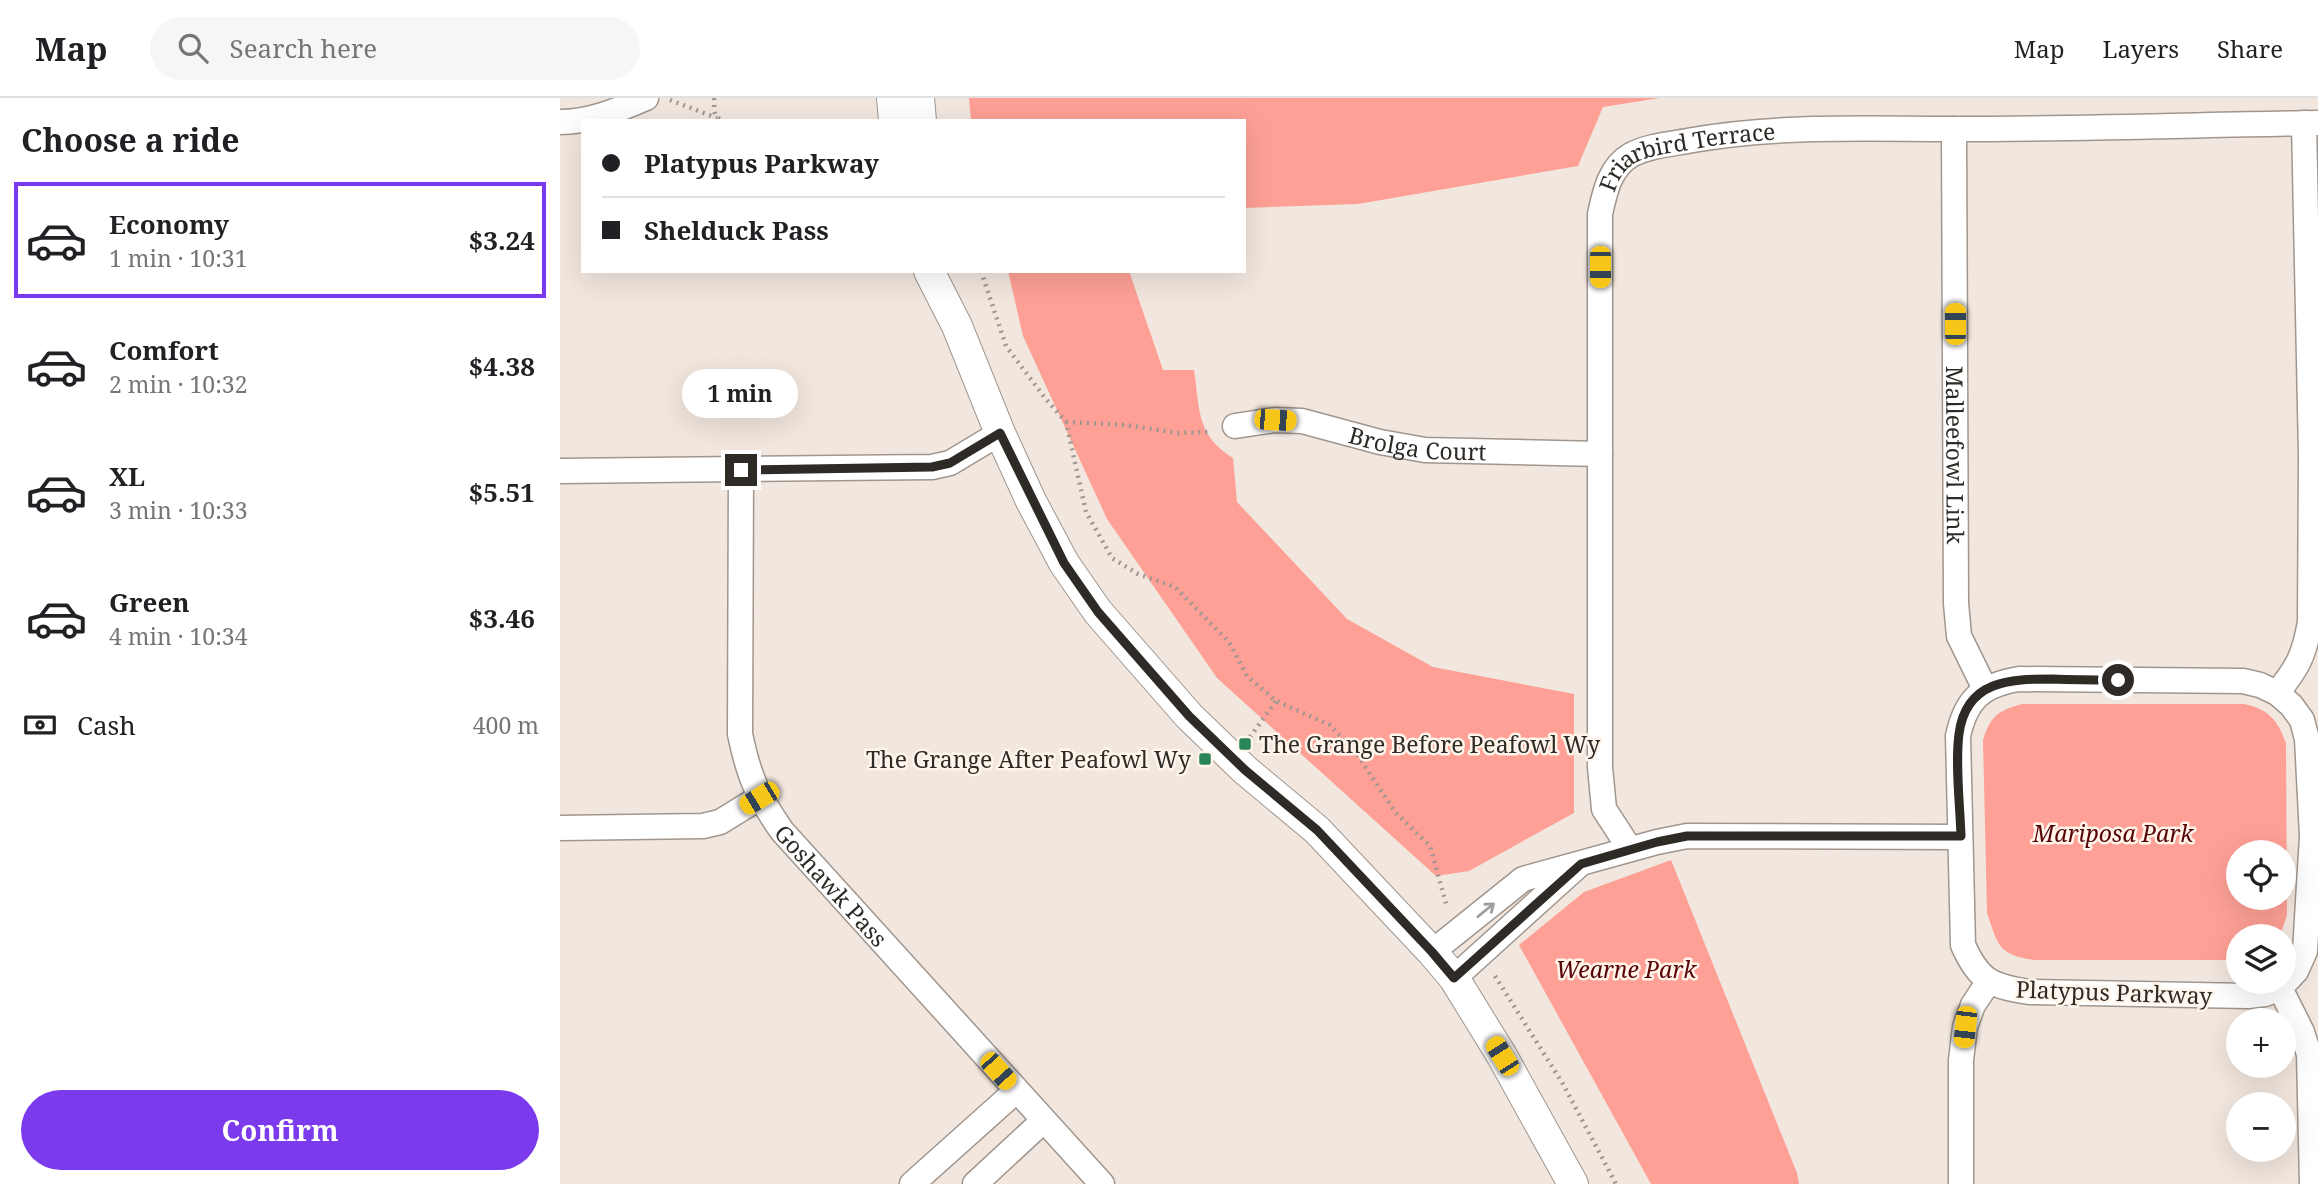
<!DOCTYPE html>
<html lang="en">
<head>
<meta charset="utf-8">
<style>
  body { margin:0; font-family:"Noto Serif",serif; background:#f6f6f6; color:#202124; height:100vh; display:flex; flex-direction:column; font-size:26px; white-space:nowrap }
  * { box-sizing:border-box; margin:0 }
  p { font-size:23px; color:#757577 }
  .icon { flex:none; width:38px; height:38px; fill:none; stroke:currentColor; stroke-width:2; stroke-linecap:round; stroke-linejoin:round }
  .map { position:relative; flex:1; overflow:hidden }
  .drawer { display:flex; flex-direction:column; background:#fff; width:560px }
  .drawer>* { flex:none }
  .banner { position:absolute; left:21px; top:21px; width:665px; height:154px; border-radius:0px; box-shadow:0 7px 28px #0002; display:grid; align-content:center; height:154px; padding:0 21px; background:#fff }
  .tools { position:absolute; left:1666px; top:742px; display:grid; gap:14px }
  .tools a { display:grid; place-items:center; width:70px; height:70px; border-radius:50%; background:#fff; box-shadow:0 7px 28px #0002; font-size:35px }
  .end { position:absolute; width:32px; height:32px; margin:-16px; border:9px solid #2e2a26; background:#fff; box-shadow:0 0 0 4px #fff }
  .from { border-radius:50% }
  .bubble { position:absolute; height:49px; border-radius:24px; background:#fff; box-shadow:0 7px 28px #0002; font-size:23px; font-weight:700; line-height:49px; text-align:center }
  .car { position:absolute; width:21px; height:42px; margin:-21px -10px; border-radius:9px; box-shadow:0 0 5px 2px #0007; background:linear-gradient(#f5c518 24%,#345 0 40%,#f5c518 0 76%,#345 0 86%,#f5c518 0) }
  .banner b { display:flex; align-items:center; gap:24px; height:66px; font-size:26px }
  .banner b+b { border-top:2px solid #e0e0e0 }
  .banner i { width:18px; height:18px; background:#202124 }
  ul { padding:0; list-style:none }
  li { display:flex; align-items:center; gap:21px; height:116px; margin:0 14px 10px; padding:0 7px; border:4px solid transparent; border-radius:0px }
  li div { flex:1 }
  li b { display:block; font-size:26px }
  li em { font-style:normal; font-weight:700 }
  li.active { border-color:#7c3aed }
  li>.icon { width:63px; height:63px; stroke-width:1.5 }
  h2 { padding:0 21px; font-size:32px; line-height:84px }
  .pay { display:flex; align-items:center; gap:18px; height:77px; padding:0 21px; font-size:26px }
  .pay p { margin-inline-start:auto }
  .button { display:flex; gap:14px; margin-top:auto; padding:14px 21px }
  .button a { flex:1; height:80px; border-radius:42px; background:#7c3aed; color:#fff; font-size:28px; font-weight:700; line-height:80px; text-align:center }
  header { display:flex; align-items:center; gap:42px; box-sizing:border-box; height:98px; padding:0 35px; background:#fff; border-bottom:2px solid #e0e0e0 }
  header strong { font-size:33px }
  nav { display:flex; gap:38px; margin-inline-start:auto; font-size:24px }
  .search { width:490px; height:63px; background:#f6f6f6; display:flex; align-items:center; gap:18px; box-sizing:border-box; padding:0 24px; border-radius:38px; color:#757577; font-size:26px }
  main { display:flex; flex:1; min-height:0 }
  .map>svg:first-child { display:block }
</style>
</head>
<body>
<header>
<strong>Map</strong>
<div class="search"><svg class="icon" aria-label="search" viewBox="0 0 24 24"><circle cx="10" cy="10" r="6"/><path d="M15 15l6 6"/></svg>Search here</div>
<nav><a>Map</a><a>Layers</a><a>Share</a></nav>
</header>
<main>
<section class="drawer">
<h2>Choose a ride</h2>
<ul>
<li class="active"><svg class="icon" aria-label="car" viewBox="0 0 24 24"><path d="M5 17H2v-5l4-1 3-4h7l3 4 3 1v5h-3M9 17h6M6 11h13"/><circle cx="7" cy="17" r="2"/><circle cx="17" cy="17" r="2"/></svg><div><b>Economy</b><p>1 min · 10:31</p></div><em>$3.24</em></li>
<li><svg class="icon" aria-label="car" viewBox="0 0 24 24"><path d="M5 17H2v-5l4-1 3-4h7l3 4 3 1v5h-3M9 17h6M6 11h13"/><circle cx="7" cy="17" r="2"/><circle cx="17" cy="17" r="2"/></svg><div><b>Comfort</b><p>2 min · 10:32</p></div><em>$4.38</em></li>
<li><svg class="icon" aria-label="car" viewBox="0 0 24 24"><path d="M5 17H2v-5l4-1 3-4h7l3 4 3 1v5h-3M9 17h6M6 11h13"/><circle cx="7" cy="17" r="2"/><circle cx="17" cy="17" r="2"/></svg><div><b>XL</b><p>3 min · 10:33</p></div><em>$5.51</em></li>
<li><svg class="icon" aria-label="car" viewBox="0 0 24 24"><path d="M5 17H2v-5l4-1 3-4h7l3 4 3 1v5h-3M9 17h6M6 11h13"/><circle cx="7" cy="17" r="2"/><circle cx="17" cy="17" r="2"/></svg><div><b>Green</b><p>4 min · 10:34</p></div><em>$3.46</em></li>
</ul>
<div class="pay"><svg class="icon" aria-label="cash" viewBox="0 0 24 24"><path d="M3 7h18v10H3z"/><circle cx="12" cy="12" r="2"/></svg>Cash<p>400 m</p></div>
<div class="button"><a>Confirm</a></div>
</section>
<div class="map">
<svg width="1758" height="1086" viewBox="0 0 1758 1086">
  <rect width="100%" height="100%" fill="#f2e7de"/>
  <g fill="#fea095" fill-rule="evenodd">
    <path d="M409,0H1100L1043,9L1018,68L798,106L684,110V23H411Z"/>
    <path d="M448,173H569L603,272H634C640,312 636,337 673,360L677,404L787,521L873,569L1014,596V715L909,773L876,778L657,580L547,421L463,238Z"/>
    <path d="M1462,606H1684C1709,611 1718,623 1726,645L1727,817L1720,838H1678V862H1474C1438,857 1438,847 1427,815L1423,642C1431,617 1438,613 1462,606ZM1678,754H1724V800H1678Z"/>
    <path d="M1111,762L1237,1075L1239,1086H1091L959,847L1024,794Z"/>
  </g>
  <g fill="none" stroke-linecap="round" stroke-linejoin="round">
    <g stroke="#a0968e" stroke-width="27">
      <g id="minor">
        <path d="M0,24C31,24 58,12 86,0"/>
        <path id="s1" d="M1394,31L1396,505L1399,538L1425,591"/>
        <path id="s2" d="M675,328L715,322L742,323L820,344L865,352L1040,356"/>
        <path id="s3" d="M181,372L180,636C189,679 197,697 222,733L542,1086"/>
        <path d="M0,373L372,369L390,365L440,335"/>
        <path d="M1459,581L1683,583L1700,587L1717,595L1731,607L1742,622L1747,641L1752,738L1745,853L1736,873L1720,890L1705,896L1688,898L1469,894C1431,888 1419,883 1403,847L1398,638C1406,601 1422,587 1459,581Z"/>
        <path d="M1717,595C1738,569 1744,558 1750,524L1751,357L1744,25"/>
        <path d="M0,730L143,728L160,724L199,700"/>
        <path id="s4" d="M1070,751L1044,711L1040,669V116C1045,93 1050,69 1071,57C1090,47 1113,46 1133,42C1219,27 1305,31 1392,31C1514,31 1636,27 1758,25"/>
        <path d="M872,854L963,781L1097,744L1127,738L1400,739"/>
        <path d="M894,880L1020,766"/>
        <path d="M1720,890L1742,934L1749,956L1752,1086"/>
        <path d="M352,1086L456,993"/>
        <path d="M415,1086L483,1023"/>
        <path d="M1401,1086V962L1405,929L1413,907L1429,883"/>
      </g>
    </g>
    <g stroke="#a0968e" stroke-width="32">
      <g id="tertiary">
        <path d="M332,0L334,23"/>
        <path d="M359,0L361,23"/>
        <path d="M369,173L397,228L440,335L471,403L504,465L538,514L629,618L685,672L757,732L872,854L894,880L942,958L1013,1086"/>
      </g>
    </g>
    <g stroke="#9e968f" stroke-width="4.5" stroke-dasharray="2 5" stroke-linecap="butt">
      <path d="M154,0C155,11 151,18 164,23"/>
      <path d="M110,2L157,20"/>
      <path d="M421,173L446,248L485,300L506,324L526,414L552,460L578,476L615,489L669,544L687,578L716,603L770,627L796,655L836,715L870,748L887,809"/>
      <path d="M506,324L566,327L618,335L651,334"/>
      <path d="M690,639L716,603"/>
      <path d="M935,878L1003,986L1056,1086"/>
    </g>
    <use href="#minor" stroke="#fff" stroke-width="24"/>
    <use href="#tertiary" stroke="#fff" stroke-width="30"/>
  </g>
  <defs><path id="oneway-shaft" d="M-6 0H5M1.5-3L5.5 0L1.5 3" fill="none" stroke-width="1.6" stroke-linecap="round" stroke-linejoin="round" transform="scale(1.75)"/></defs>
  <use stroke="#a19f9d" href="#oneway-shaft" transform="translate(926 812) rotate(-39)"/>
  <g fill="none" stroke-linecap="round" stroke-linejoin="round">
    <path stroke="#2e2a26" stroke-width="9" d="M181,372L372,369L390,365L440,335L504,465L538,514L629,618L685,672L757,732L872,854L894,880L1021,766L1097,744L1127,738H1401C1400,707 1395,666 1399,636C1406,582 1450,581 1493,581C1515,582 1537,582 1558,582"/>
  </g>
  <g fill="#2a8459" stroke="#fff5eb" stroke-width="2.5">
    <rect x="678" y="639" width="14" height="14" rx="3.5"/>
    <rect x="638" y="654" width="14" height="14" rx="3.5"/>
  </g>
  <g text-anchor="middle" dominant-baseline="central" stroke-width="5" stroke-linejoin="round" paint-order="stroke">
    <g font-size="23" fill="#2e2a26" stroke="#fff5eb">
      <text stroke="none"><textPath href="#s4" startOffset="763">Friarbird Terrace</textPath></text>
      <text stroke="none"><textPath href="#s2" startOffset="186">Brolga Court</textPath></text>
      <text stroke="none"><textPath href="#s1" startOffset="326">Malleefowl Link</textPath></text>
      <text stroke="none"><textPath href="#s3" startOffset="444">Goshawk Pass</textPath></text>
      <text transform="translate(1554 894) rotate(2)">Platypus Parkway</text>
    </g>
    <g font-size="23" fill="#2e2a26" stroke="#fff5eb" text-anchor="start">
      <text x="699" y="646">The Grange Before Peafowl Wy</text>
      <text x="631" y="661" text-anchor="end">The Grange After Peafowl Wy</text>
    </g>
    <g font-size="23" font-style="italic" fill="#580305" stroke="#fff5eb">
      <text x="1553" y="735">Mariposa Park</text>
      <text x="1066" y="871">Wearne Park</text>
    </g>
  </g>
</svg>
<div class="tools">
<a><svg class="icon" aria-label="locate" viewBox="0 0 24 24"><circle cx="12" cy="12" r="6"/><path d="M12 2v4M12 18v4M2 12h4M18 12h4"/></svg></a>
<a><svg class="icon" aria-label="layers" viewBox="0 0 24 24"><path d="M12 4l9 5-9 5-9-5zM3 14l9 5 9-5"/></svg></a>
<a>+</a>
<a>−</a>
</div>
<i class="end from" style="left:1558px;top:582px"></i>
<i class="end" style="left:181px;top:372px"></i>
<div class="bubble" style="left:122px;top:271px;width:116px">1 min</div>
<i class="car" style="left:1040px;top:169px;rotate:180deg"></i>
<i class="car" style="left:1395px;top:226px;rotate:0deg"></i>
<i class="car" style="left:715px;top:322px;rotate:93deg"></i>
<i class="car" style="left:199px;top:700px;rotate:239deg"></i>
<i class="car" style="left:1405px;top:929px;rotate:186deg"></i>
<i class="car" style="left:942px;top:958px;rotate:328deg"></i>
<i class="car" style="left:438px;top:973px;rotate:138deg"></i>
<div class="banner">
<b><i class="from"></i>Platypus Parkway</b>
<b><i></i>Shelduck Pass</b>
</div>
</div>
</main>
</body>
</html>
